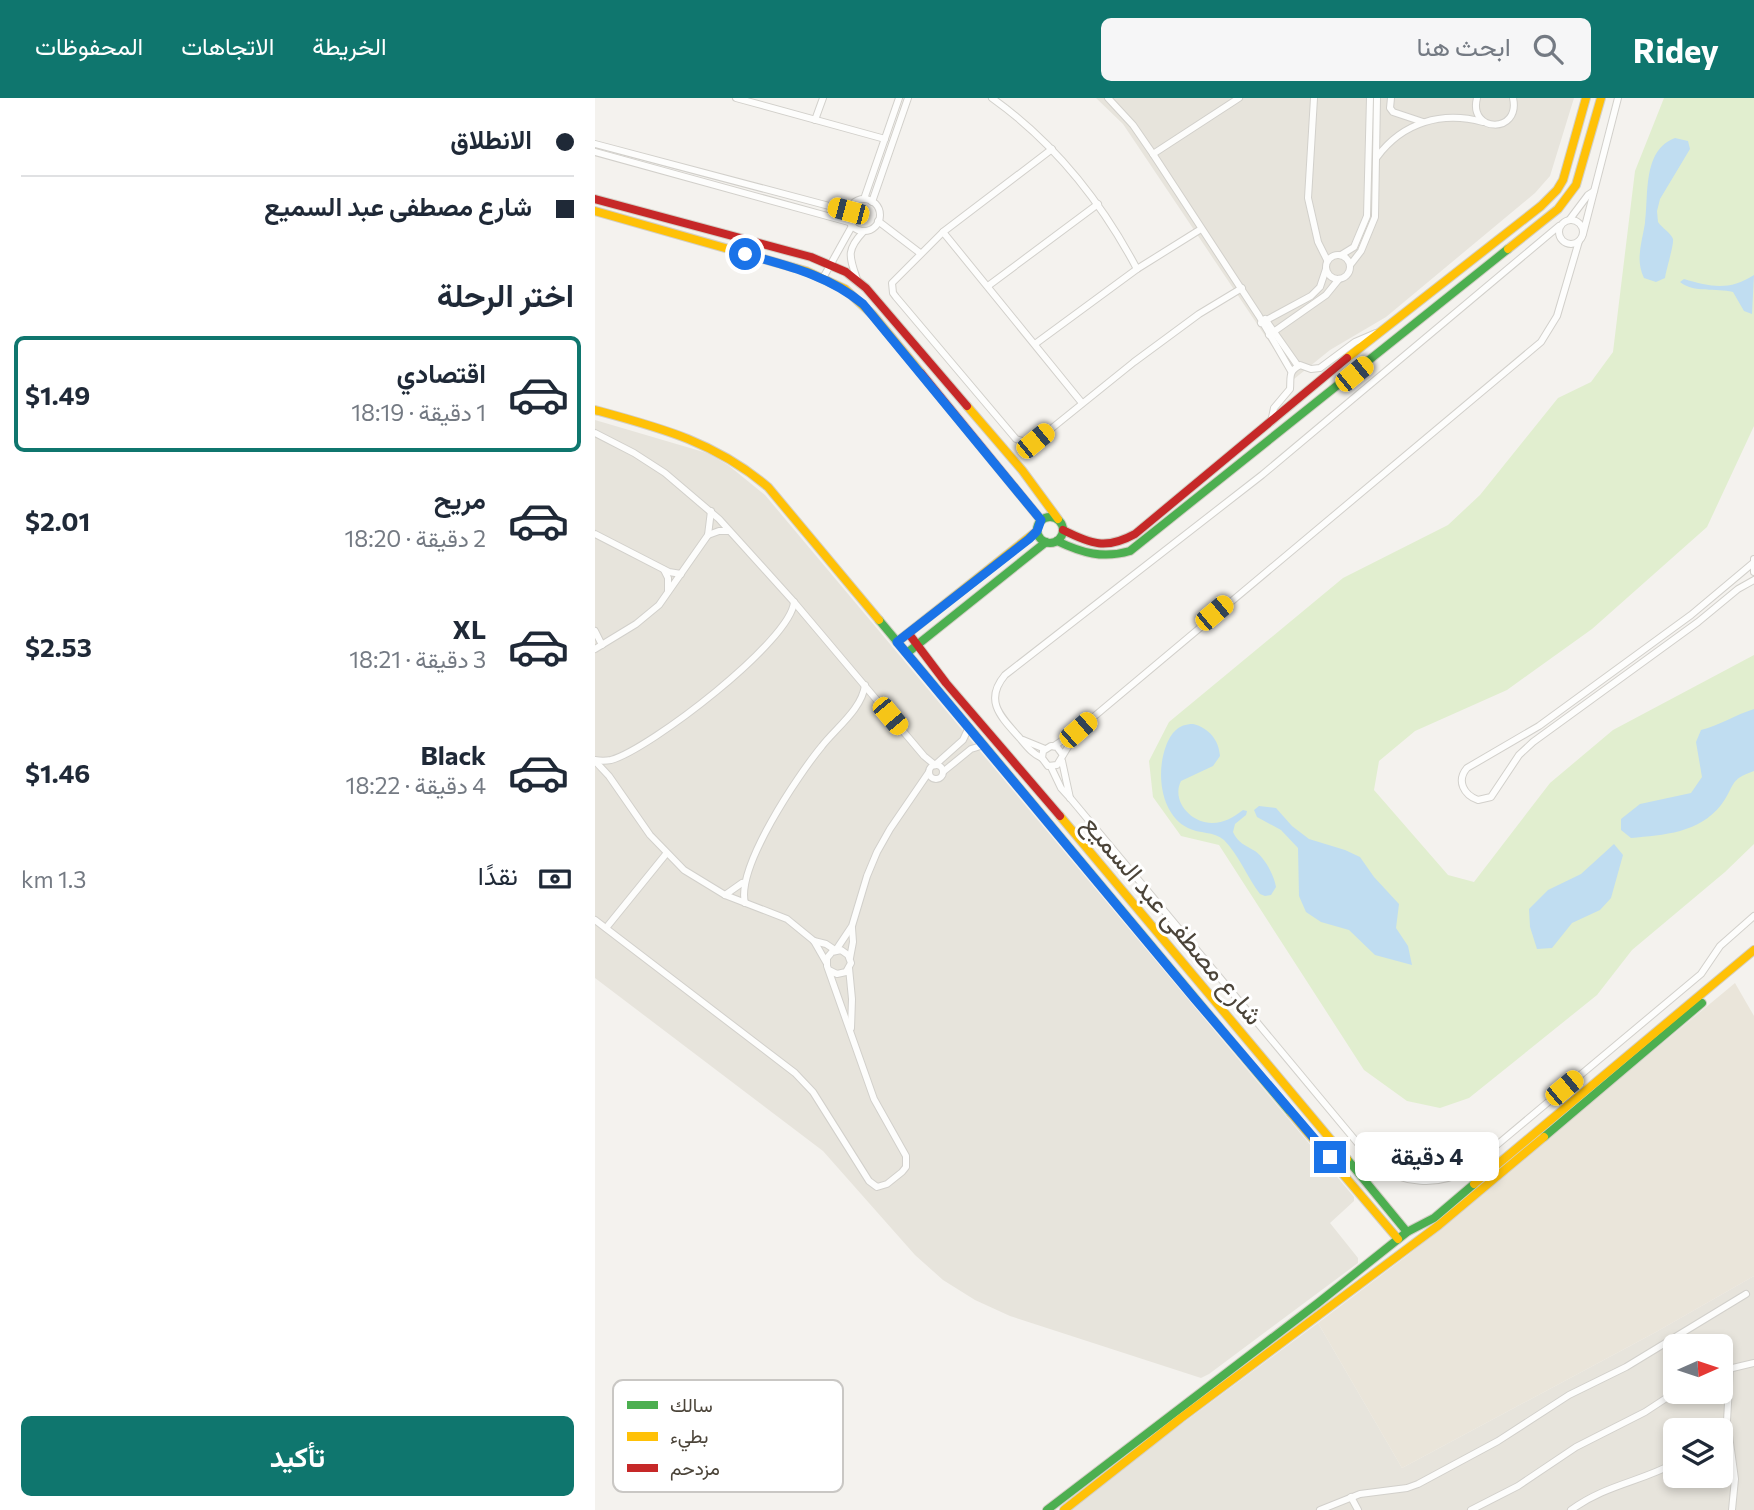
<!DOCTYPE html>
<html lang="ar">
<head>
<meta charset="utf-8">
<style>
  body { margin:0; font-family:Commissioner,Vazirmatn,sans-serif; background:#f6f6f7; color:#1f2937; direction:rtl; height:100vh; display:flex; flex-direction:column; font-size:26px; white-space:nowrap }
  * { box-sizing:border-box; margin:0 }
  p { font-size:23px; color:#747a83 }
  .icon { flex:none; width:38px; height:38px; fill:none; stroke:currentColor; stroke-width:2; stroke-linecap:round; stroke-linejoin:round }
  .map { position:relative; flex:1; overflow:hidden; direction:ltr }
  .side { display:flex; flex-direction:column; background:#fff; width:595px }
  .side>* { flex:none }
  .top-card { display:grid; align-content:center; height:154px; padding:0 21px; background:#fff }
  .needle { width:46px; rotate:87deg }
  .tools { position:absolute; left:1068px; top:1236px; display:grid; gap:14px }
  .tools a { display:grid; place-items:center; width:70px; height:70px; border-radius:10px; background:#fff; box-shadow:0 4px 10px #0003; font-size:35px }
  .end { position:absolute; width:32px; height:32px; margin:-16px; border:9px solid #1a73e8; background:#fff; box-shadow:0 0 0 4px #fff }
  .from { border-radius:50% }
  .bubble { position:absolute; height:49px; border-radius:10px; background:#fff; box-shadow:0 4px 10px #0003; font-size:23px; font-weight:700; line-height:49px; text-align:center; direction:rtl }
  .car { position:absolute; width:21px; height:42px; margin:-21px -10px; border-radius:9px; box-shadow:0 0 5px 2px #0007; background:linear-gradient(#f5c518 24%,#345 0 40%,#f5c518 0 76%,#345 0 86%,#f5c518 0) }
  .top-card b { display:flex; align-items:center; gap:24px; height:66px; font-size:26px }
  .top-card b+b { border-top:2px solid #e0e1e3 }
  .top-card i { width:18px; height:18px; background:#1f2937 }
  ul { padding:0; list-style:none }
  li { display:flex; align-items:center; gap:21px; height:116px; margin:0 14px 10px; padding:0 7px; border:4px solid transparent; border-radius:10px }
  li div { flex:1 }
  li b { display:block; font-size:26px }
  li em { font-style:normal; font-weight:700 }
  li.current { border-color:#0f766e }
  li>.icon { width:63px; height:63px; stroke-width:1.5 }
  h2 { padding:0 21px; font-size:32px; line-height:84px }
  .pay { display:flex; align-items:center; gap:18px; height:77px; padding:0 21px; font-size:26px }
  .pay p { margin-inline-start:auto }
  .action { display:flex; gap:14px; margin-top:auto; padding:14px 21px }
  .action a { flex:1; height:80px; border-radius:10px; background:#0f766e; color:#fff; font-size:28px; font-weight:700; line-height:80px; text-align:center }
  header { display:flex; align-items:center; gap:42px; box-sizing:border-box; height:98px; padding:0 35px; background:#0f766e; color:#fff }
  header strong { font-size:33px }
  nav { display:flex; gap:38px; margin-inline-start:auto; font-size:24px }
  .search { width:490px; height:63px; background:#f6f6f7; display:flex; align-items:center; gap:18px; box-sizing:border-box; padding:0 24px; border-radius:10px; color:#747a83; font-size:26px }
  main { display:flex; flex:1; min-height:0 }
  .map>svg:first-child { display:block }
</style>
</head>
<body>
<header>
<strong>Ridey</strong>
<div class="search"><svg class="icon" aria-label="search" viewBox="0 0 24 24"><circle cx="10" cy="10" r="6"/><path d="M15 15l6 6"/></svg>ابحث هنا</div>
<nav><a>الخريطة</a><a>الاتجاهات</a><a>المحفوظات</a></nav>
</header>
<main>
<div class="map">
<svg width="1159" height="1412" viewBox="0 0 1159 1412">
  <rect width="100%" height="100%" fill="#f4f2ee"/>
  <g fill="#e7e4dc" fill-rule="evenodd">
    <path d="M501,0H979L955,78L940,95L791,219L735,252L699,281L528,26Z"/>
    <path d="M0,322L112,355L133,367L170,397L759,1099V1103L735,1125L763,1160V1165L614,1276L606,1280L415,1218L380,1202L348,1182L320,1157L228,1053L0,880Z"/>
    <path d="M1159,1178V1412H475L526,1371L723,1225L807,1370L1061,1234ZM1080,1248H1125V1293H1080ZM1080,1332H1125V1377H1080Z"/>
  </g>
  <path fill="#eae5da" d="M1140,885L1159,918V1178L1061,1234L807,1370L723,1225L813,1157Z"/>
  <path fill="#e1eecf" d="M1069,0H1159V328L1112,429L997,531L912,592L820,633L784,663L779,692L853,777L879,784L955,685L1018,632L1159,557V746L1130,774L1037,852L1002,897L874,1000L845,1010L812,1003L769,972L624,747L586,738L558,699L554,663L574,624L748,480L853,427L885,397L963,300L996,284L1018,254L1040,73Z"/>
  <g fill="#c0ddf1">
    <path d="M1080,40L1093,43L1095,51L1065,101L1062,113L1063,124C1067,130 1076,135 1078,141C1079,147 1071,172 1070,180L1061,184L1049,180C1040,162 1047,144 1050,125C1054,98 1047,52 1080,40Z"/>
    <path d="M1159,177L1157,216L1149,213L1138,194C1121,190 1099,195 1085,184L1089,181C1116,189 1134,193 1159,177Z"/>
    <path d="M1159,611V673C1133,682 1141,687 1126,707C1104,735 1069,737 1036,740L1026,732V721L1045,706L1096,695L1107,679L1101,644L1106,632C1125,627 1140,617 1159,611Z"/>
    <path d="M598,626C614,630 624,642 625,658L618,668L586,683C576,703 596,725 617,725C629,725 639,719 648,712L652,713L651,717L640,726L638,734C643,745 650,747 660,753C670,760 679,777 681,789L676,797L670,798L665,796C652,779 644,757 629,742C619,733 604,736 593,730C565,716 561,674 571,648C576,635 583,626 598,626Z"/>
    <path d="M664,708L681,710L697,728L714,741L750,752L765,759L779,779L804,806L801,830L813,848L817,867L780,857L754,832L726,824L711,814L704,798L703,750L686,732L662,719L659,712Z"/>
    <path d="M1019,746L1028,757L1016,800L1005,812L977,825L957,850L942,851L935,829L934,811L953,792L986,776Z"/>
  </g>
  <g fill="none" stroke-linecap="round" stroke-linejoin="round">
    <g stroke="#d2d0cb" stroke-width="8">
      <g id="street">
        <path d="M141,0L290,41"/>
        <path d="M397,0C460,45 506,103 542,171"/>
        <path d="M513,0L538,27L558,56L664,218L696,273"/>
        <path d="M719,0L713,100L723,144L732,162"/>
        <path d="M796,0L795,10L798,14L828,24"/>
        <path d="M882,0C873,35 926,36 918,0"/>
        <path d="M220,22L228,0"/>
        <path d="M0,46L253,113"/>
        <path d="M457,51L348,134L297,185L298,195L301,199L421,341L434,345L441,343L539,264L604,216L647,190"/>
        <path d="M0,54L254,124"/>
        <path d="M558,56L644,0"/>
        <path d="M782,59C808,24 847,13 888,24"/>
        <path d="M269,101L304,0"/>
        <circle cx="269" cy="117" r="16"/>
        <path d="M277,104L313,0"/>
        <path d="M975,121L993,97L999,93"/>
        <circle cx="976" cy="134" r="12"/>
        <path d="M283,123L325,155"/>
        <path d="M348,134L487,305"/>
        <path d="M988,136L1023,0"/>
        <circle cx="743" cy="169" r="12"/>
        <path d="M746,157L759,149L772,118L775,0"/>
        <path d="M756,166L766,153L780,119L782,0"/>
        <path d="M228,180L257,128"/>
        <path d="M262,181C254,158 251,152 269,133"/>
        <path d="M393,188L503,106"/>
        <path d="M670,221L703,268"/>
        <path d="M666,225L716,198L725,189L731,171"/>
        <path d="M674,237L731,197L744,181"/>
        <path d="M440,246L542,171L606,131"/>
        <path d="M676,324L679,310L695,291C696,278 693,274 705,267L716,271L725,270L760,244L781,235"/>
        <path d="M0,335L39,355L70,375L124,421L199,504L329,658L340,667"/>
        <path d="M0,436L74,474L86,476"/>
        <path d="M113,437L124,433H134"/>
        <path d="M1159,461V474"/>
        <path d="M1158,465L1096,517L944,628L872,670C861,683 869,697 883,702L896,699L924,657L938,644L1103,524L1143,491L1159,482"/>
        <path d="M69,472L73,480V493"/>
        <path d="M0,533L7,547"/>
        <path d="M0,551L41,526L64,507L113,437L116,413"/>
        <path d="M428,642L450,651"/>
        <path d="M459,648L483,632L946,244L962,218L984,143"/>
        <path d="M468,657L462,649L456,648L448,653L447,660L453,668L462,667L482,634"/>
        <path d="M447,660C436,655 431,647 423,638C405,618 389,602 410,577L667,377L964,128"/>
        <path d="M0,662C6,663 10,663 16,662C55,651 196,543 199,504"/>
        <path d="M0,663L14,678L55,737L89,772L130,797L192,821L219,843L231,864"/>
        <path d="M467,663L475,700"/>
        <circle cx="341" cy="674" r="7"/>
        <path d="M340,667L368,642L374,629"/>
        <path d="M456,669L466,690L476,701L780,1066C808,1086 842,1089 872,1072L1106,876L1125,848L1159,818"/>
        <path d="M349,673L376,651L389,647"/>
        <path d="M130,797L147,785"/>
        <path d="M150,805C141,769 203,677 227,648C241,630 267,611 270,587"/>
        <path d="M0,822L200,975L218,994L274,1083L282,1089L292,1086L307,1074L311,1069V1058L279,1001L232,868V860L237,854L246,852L253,857L256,865L251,874L242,876L234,872"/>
        <path d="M11,830L71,756"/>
        <path d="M219,843L231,846L240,852"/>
        <path d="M241,852L257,828L272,778L282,754L295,731L334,674"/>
        <path d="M255,860L258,844L257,830"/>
        <path d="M254,870L257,901L256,930"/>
        <path d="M1135,1270L1132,1323L1140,1381L1137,1412"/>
        <path d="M1125,1273L1159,1265"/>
        <path d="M756,1399L763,1412"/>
        <path d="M725,1412L765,1396L812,1390L823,1386L903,1343L974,1297L1031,1269L1151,1196"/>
        <path d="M876,1412L923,1388L981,1349L1050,1314L1082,1293"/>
        <path d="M976,1412C1010,1387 1045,1384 1080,1365"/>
      </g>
    </g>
    <g stroke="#d3cfc5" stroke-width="10">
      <g id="fast">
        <circle cx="455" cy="432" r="13"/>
        <path d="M462,443C487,455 508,461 535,453L913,151"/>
        <path d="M284,522L696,1015"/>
        <path d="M312,555L451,444"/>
        <path d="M949,1039L1107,905"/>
        <path d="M752,1061L812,1134"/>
        <path d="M452,1412L723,1205L812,1134L839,1120L879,1086"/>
      </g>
    </g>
    <g stroke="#d3cfc5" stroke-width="10">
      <g id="slow">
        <path d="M0,113L211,173L250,191L278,217L326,275"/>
        <path d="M913,151L963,111L981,87L1006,0"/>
        <path d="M752,260L946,108L962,92L968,82L991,0"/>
        <path d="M372,308L427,372L463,421"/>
        <path d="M0,312C66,330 120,344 173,389L284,522"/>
        <path d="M302,544L442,433"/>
        <path d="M465,718L752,1061"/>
        <path d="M696,1015L803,1141"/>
        <path d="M879,1086L1159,852"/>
        <path d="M469,1412L586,1320L844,1127L949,1039"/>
      </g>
    </g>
    <g stroke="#d3cfc5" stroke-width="10">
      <g id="jam">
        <path d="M0,101L216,159L251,174L271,190L372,308"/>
        <path d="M326,275L446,422"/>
        <path d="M468,432C496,446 511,452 540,436L752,260"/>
        <path d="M314,536L351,585L465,718"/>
      </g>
    </g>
    <use href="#street" stroke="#fdfdfc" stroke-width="6"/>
    <use href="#fast" stroke="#4caf50" stroke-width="8"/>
    <use href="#slow" stroke="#ffc107" stroke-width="8"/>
    <use href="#jam" stroke="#c62828" stroke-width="8"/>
  </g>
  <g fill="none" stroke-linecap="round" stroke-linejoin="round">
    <path stroke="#1a73e8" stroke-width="9" d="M150,156C193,168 233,177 268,206L446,422L442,433L434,441L302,544L600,901L735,1059"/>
  </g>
  <g text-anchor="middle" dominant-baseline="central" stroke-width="6" stroke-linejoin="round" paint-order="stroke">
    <g font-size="26" fill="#4b4439" stroke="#fff">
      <text transform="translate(579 821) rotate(50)">شارع مصطفى عبد السميع</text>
    </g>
  </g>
  <rect x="18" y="1282" width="230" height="112" rx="10" fill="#fff" stroke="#c9c7c4" stroke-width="2"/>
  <rect x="32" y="1303" width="31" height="8" fill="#4caf50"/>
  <rect x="32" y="1334" width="31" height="9" fill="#ffc107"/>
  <rect x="32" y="1366" width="31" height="8" fill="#c62828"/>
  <g font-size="19" fill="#4b4439">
    <text x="75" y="1314">سالك</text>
    <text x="75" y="1345">بطيء</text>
    <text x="75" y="1377">مزدحم</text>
  </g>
</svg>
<div class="tools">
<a><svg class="needle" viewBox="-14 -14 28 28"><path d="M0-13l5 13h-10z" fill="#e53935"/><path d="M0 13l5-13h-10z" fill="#747a83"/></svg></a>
<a><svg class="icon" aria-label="layers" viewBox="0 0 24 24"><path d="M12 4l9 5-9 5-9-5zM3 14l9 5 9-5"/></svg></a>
</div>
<i class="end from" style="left:150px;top:156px"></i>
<i class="end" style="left:735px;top:1059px"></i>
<div class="bubble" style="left:760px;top:1034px;width:144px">4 دقيقة</div>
<i class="car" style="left:253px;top:113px;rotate:285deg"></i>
<i class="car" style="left:759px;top:276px;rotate:51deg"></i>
<i class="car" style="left:440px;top:343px;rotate:51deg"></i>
<i class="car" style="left:619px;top:515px;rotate:50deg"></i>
<i class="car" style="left:295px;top:618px;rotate:140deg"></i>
<i class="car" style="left:483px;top:632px;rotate:49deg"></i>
<i class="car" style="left:969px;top:990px;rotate:50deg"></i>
</div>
<section class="side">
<div class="top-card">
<b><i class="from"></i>الانطلاق</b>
<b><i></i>شارع مصطفى عبد السميع</b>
</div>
<h2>اختر الرحلة</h2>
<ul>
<li class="current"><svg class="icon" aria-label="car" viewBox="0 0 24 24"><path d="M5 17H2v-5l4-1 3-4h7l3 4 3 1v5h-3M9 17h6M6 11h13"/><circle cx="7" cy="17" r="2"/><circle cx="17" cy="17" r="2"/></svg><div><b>اقتصادي</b><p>1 دقيقة · 18:19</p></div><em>$1.49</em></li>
<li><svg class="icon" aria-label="car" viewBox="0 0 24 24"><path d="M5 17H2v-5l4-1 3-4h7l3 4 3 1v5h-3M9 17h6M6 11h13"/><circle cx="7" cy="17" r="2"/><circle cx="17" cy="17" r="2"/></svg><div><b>مريح</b><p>2 دقيقة · 18:20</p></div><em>$2.01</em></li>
<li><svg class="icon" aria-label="car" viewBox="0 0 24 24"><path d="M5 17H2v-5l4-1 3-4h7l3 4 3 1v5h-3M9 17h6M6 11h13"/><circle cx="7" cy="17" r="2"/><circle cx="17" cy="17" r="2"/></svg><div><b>XL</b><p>3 دقيقة · 18:21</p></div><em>$2.53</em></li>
<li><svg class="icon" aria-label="car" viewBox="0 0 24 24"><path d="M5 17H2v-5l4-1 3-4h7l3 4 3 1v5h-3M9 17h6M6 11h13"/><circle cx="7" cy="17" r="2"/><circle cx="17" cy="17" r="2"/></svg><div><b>Black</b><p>4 دقيقة · 18:22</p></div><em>$1.46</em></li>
</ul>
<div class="pay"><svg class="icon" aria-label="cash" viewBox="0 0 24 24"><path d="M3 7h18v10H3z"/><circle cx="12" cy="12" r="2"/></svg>نقدًا<p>1.3 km</p></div>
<div class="action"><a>تأكيد</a></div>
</section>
</main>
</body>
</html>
